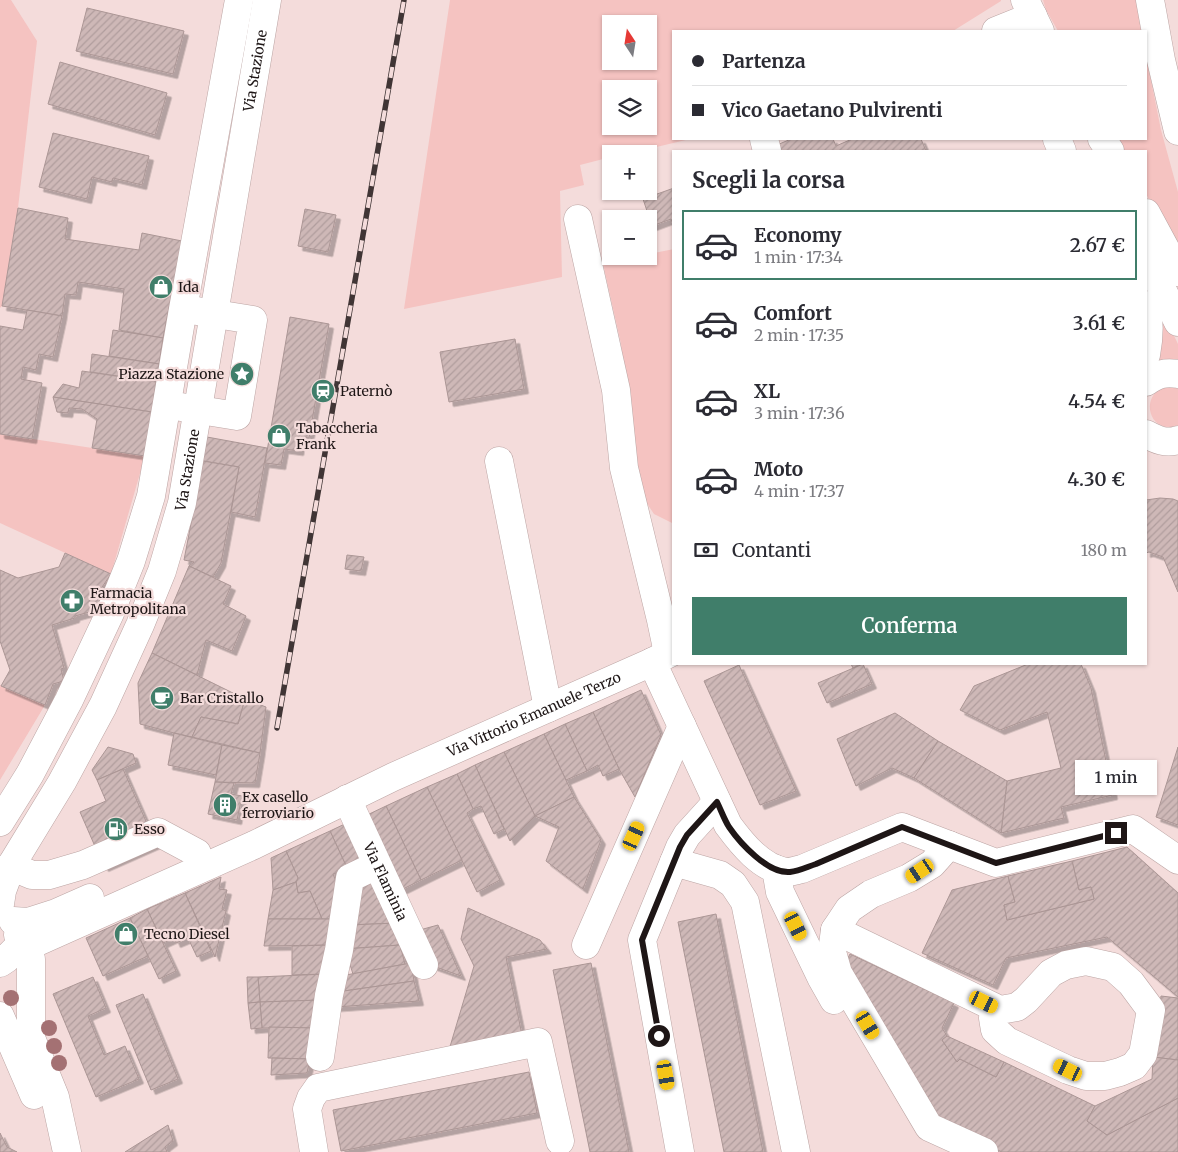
<!DOCTYPE html>
<html lang="it">
<head>
<meta charset="utf-8">
<style>
  body { margin:0; font-family:Merriweather,serif; background:#f7f7f7; color:#2b2b33; height:100vh; display:flex; flex-direction:column; font-size:19px; white-space:nowrap }
  * { box-sizing:border-box; margin:0 }
  p { font-size:16px; color:#7c7c81 }
  .icon { flex:none; width:28px; height:28px; fill:none; stroke:currentColor; stroke-width:2; stroke-linecap:round; stroke-linejoin:round }
  .map { position:relative; flex:1; overflow:hidden }
  .panel { position:absolute; left:672px; top:150px; width:475px; height:515px; display:flex; flex-direction:column; background:#fff; border-radius:0px; box-shadow:0 1px 4px #0004 }
  .panel>* { flex:none }
  .top-card { position:absolute; left:672px; top:30px; width:475px; height:110px; border-radius:0px; box-shadow:0 1px 4px #0004; display:grid; align-content:center; height:110px; padding:0 20px; background:#fff }
  .needle { width:32px; rotate:348deg }
  .controls { position:absolute; left:602px; top:15px; display:grid; gap:10px }
  .controls a { display:grid; place-items:center; width:55px; height:55px; border-radius:0px; background:#fff; box-shadow:0 1px 4px #0004; font-size:25px }
  .end { position:absolute; width:22px; height:22px; margin:-11px; border:6px solid #1e1616; background:#fff; box-shadow:0 0 0 2px #fff }
  .from { border-radius:50% }
  .bubble { position:absolute; height:35px; border-radius:0px; background:#fff; box-shadow:0 1px 4px #0004; font-size:16px; font-weight:600; line-height:35px; text-align:center }
  .car { position:absolute; width:15px; height:30px; margin:-15px -8px; border-radius:6px; box-shadow:0 0 4px 1px #0007; background:linear-gradient(#f5c518 24%,#345 0 40%,#f5c518 0 76%,#345 0 86%,#f5c518 0) }
  .top-card b { display:flex; align-items:center; gap:18px; height:48px; font-size:19px }
  .top-card b+b { border-top:1px solid #e1e1e2 }
  .top-card i { width:12px; height:12px; background:#2b2b33 }
  ul { padding:0; list-style:none }
  li { display:flex; align-items:center; gap:15px; height:70px; margin:0 10px 8px; padding:0 10px; border:2px solid transparent; border-radius:0px }
  li div { flex:1 }
  li b { display:block; font-size:19px }
  li em { font-style:normal; font-weight:600 }
  li.selected { border-color:#407e6a }
  li>.icon { width:45px; height:45px; stroke-width:1.5 }
  h2 { padding:0 20px; font-size:22px; line-height:60px }
  .pay { display:flex; align-items:center; gap:12px; height:55px; padding:0 20px; font-size:19px }
  .pay p { margin-inline-start:auto }
  .button { display:flex; gap:10px; margin-top:auto; padding:10px 20px }
  .button a { flex:1; height:58px; border-radius:0px; background:#407e6a; color:#fff; font-size:20px; font-weight:600; line-height:58px; text-align:center }
  .map>svg:first-child { display:block }
</style>
</head>
<body>
<div class="map">
<svg width="1178" height="1152" viewBox="0 0 1178 1152">
  <defs>
    <pattern id="building-hatch" width="6" height="6" patternUnits="userSpaceOnUse" patternTransform="scale(1.25)"><rect width="6" height="6" fill="#ceb8b7"/><path d="M-1 1l2-2M0 6l6-6M5 7l2-2" fill="none" stroke="#b09d9d"/></pattern>
    <filter id="shadow"><feDropShadow dx="4.5" dy="4.5" stdDeviation="0" flood-color="#0004"/></filter>
  </defs>
  <rect width="100%" height="100%" fill="#f4dcdb"/>
  <g fill="#f5c3c1" fill-rule="evenodd">
    <path d="M0,0H11L37,41L18,208L2,306L0,308Z"/>
    <path d="M450,0H1001V1L953,31H674V139H690L627,154H611V157L580,165L584,185L560,191L562,277L404,309ZM611,24H649V61H611ZM611,89H649V126H611Z"/>
    <path d="M1043,0H1137L1141,31H1058L1046,10Z"/>
    <path d="M1146,55L1161,130L1178,192V252L1146,194V151H1123L1116,139H1146Z"/>
    <path d="M674,249V524L654,514L642,496L624,377L621,344L603,264L639,256H649V254Z"/>
    <path d="M1163,313L1178,344V359H1167L1158,362L1161,340Z"/>
    <path d="M1173,387L1178,389V425C1175,426 1173,427 1170,427C1147,428 1142,394 1164,388C1167,387 1170,388 1173,387Z"/>
    <path d="M0,434L145,456L111,574L0,523Z"/>
    <path d="M0,685L45,705L0,780Z"/>
  </g>
  <g fill="url(#building-hatch)" stroke="#ab9695" filter="url(#shadow)">
    <path d="M87,8L184,31L173,74L76,51Z"/>
    <path d="M60,62L167,93L155,135L48,104Z"/>
    <path d="M53,133L149,156L142,185L113,178L112,182L92,177L87,199L39,187Z"/>
    <path d="M791,139H833L836,146L852,139H921L926,151H780L777,145Z"/>
    <path d="M674,188V228L671,219L652,226L643,199Z"/>
    <path d="M18,208L68,218L65,239L139,250L142,233L182,241L163,338L119,330L124,289L78,282L76,295L65,294L62,316L2,306Z"/>
    <path d="M305,209L336,215L328,252L298,246Z"/>
    <path d="M27,310L62,316L53,357L39,354L36,370L23,367L21,379L42,383L32,439L0,434V326L23,330Z"/>
    <path d="M290,317L329,324L309,438L301,437L299,451L284,449L281,465L265,463Z"/>
    <path d="M113,330L163,338L159,364L109,356Z"/>
    <path d="M515,339L524,389L449,402L440,352Z"/>
    <path d="M92,354L159,364L156,382L90,372Z"/>
    <path d="M82,371L156,382L152,412L53,397L63,384L79,388Z"/>
    <path d="M53,397L152,412L145,456L92,448L97,419L82,409L69,408L68,413L57,412Z"/>
    <path d="M207,437L267,448L255,517L231,512L239,467L203,461Z"/>
    <path d="M203,461L239,467L221,563L213,577L189,566L194,562L184,560Z"/>
    <path d="M1160,498L1173,499L1178,501V592L1163,557L1149,552L1146,553V500Z"/>
    <path d="M65,553L111,574L98,593L101,604L92,606L93,611L75,616V618L52,625L64,668L61,669L64,681L53,684L45,705L1,686L10,670L0,641V570L18,578L59,567Z"/>
    <path d="M347,555L364,557L361,571L345,569Z"/>
    <path d="M189,566L231,586L223,604L246,616L232,651L206,640L197,675L152,653Z"/>
    <path d="M152,653L245,699L238,724L201,717L192,737L174,733L140,724L138,683Z"/>
    <path d="M851,664H863L853,668Z"/>
    <path d="M863,664L872,684L827,703L818,683Z"/>
    <path d="M1028,664H1081L1091,688L1113,795L1061,807L1064,818L1001,833L1007,781L1061,768L1047,712L1000,730L960,710L974,686Z"/>
    <path d="M739,665L796,791L760,805L704,681Z"/>
    <path d="M641,690L661,735L635,797L619,769L593,712Z"/>
    <path d="M245,699L266,707L260,753L192,737L201,717L238,724Z"/>
    <path d="M593,712L619,769L603,776L598,765L587,771L565,724Z"/>
    <path d="M895,713L938,741L914,778L892,768L856,786L837,739Z"/>
    <path d="M565,724L587,771L566,780L544,734Z"/>
    <path d="M174,733L222,745L216,775L168,765Z"/>
    <path d="M544,734L574,797L535,816L504,752Z"/>
    <path d="M938,741L1007,781L1001,833L914,778Z"/>
    <path d="M222,745L260,753L255,783L215,782Z"/>
    <path d="M108,747L133,754L136,763L97,780L92,770Z"/>
    <path d="M1178,747V825L1156,817Z"/>
    <path d="M504,752L535,816L510,841L475,765Z"/>
    <path d="M475,765L504,829L494,834L481,806L473,809L457,774Z"/>
    <path d="M123,769L156,844L104,867L80,812L106,801L97,780Z"/>
    <path d="M457,774L473,809L467,813L500,880L477,892L427,787Z"/>
    <path d="M215,782L234,783L231,794L242,796L237,820L208,814Z"/>
    <path d="M427,787L462,860L421,880L386,806Z"/>
    <path d="M574,797L601,840L583,889L546,861L559,827L535,816Z"/>
    <path d="M386,806L421,880L399,891L363,817Z"/>
    <path d="M349,822L366,862L348,870L330,831Z"/>
    <path d="M330,831L348,870L333,874L339,889L330,919H322L310,891L298,893L296,882L298,878L286,851Z"/>
    <path d="M1127,847L1178,893V997L1107,937L1006,958L993,985L922,953L952,890L1008,876L1015,902L1004,905L1007,920L1094,899L1091,887L1079,890L1072,861Z"/>
    <path d="M286,851L298,878L296,882L273,890L271,858Z"/>
    <path d="M1072,861L1079,890L1091,887L1094,899L1007,920L1004,905L1015,902L1008,876Z"/>
    <path d="M221,877L219,889L227,890L222,909L226,911L215,957L185,893Z"/>
    <path d="M375,877L397,923L349,925L354,883Z"/>
    <path d="M296,882L298,893L310,891L322,919H268L273,890Z"/>
    <path d="M185,893L211,951L197,957L188,938L176,943L174,938L163,943L147,909Z"/>
    <path d="M468,908L540,940L547,949L506,957L522,1035L449,1050L474,966L461,939Z"/>
    <path d="M147,909L176,971L159,979L130,918Z"/>
    <path d="M716,914L763,1152H724L678,922Z"/>
    <path d="M130,918L148,956L103,976L86,938Z"/>
    <path d="M268,919H337L332,945L264,946Z"/>
    <path d="M397,923L400,945L345,949L349,925Z"/>
    <path d="M438,925L461,976L433,966L416,931Z"/>
    <path d="M332,945L326,974L292,975V946Z"/>
    <path d="M400,945L405,964L353,974L345,949Z"/>
    <path d="M850,954L954,1003L942,1028L947,1036L942,1040L957,1062L960,1059L996,1077L1004,1062L1095,1106L1087,1121L1107,1135L1178,1098V1151L1176,1152H1002L937,1122L842,969Z"/>
    <path d="M411,963L414,981L337,992L346,975Z"/>
    <path d="M591,963L629,1152H590L553,970Z"/>
    <path d="M326,974L321,1000L260,1002L258,977Z"/>
    <path d="M93,977L106,1008L88,1016L104,1055L125,1046L139,1079L96,1097L53,994Z"/>
    <path d="M247,977H258L260,1002L248,1003Z"/>
    <path d="M414,981L419,1001L336,1007L337,992Z"/>
    <path d="M143,994L178,1079L151,1090L116,1005Z"/>
    <path d="M1161,996L1178,998V1060L1153,1057Z"/>
    <path d="M321,1000L316,1028H262L260,1002Z"/>
    <path d="M260,1002L262,1028L251,1029L248,1003Z"/>
    <path d="M269,1027L316,1028L310,1059L268,1058Z"/>
    <path d="M947,1036L1004,1062L996,1077L960,1059L957,1062L942,1040Z"/>
    <path d="M1153,1057L1178,1060V1098L1107,1135L1087,1121L1095,1106L1152,1079Z"/>
    <path d="M272,1058L310,1059L307,1073L271,1075Z"/>
    <path d="M529,1072L537,1113L341,1151L333,1110Z"/>
    <path d="M168,1125L173,1141L165,1147L167,1152H125Z"/>
    <path d="M0,1133L7,1147L17,1152H0Z"/>
  </g>
  <g fill="none" stroke-linecap="round" stroke-linejoin="round">
    <g stroke="#bca5a4" stroke-width="29">
      <g id="minor">
        <path d="M996,31L1033,16"/>
        <path d="M764,139L767,151"/>
        <path d="M1057,139L1062,151"/>
        <path d="M578,219L616,390L624,468L661,620L668,653"/>
        <path d="M1146,256L1178,322"/>
        <path d="M181,407L237,416L253,320L197,311"/>
        <path d="M499,461L548,708"/>
        <path d="M652,662L728,825C742,844 761,868 786,872C791,872 797,870 802,869L902,827L996,863L1133,829L1178,860"/>
        <path id="s1" d="M347,799L424,965"/>
        <path d="M0,822L30,774L69,700L110,613L131,561L151,496L183,309L239,0"/>
        <path d="M949,845L932,864L909,878L871,894L849,909L835,930L832,952L838,973L929,1127L984,1152"/>
        <path d="M674,862L720,875L733,884L745,902L796,1152"/>
        <path d="M12,864L20,870L32,875H49L83,865L158,832L197,853"/>
        <path d="M776,869L780,892L821,977L834,1000"/>
        <path id="s2" d="M0,904L2,891L12,864L62,782L103,706L140,625L162,571L182,503L267,0"/>
        <path d="M13,921L28,922L56,913L90,898"/>
        <path d="M835,930L1000,1010L1017,1007L1026,1000L1051,973L1066,965L1086,961L1113,967L1131,983L1151,1010L1143,1054L1134,1066L1120,1072L1105,1076H1086L1068,1070L1007,1041L995,1030L993,1018L1000,1010"/>
        <path d="M18,935L26,947L31,959V1038L55,1097L67,1152"/>
        <path d="M586,945L682,726"/>
        <path id="s3" d="M0,963L6,959L14,951L26,947L254,845L393,777L652,662L674,651"/>
        <path d="M0,1016L34,1095"/>
        <path d="M320,1057L329,995L339,950L350,878L377,865"/>
        <path d="M314,1152L307,1109L311,1098L318,1088L538,1042L560,1141"/>
        <path d="M680,1152L642,940L680,847L687,835L717,802"/>
      </g>
    </g>
    <g stroke="#bca5a4" stroke-width="29">
      <g id="major">
        <path d="M1025,0L1040,31"/>
        <path d="M1150,0L1161,60L1178,131"/>
        <path d="M1102,139L1110,151"/>
        <path d="M1146,213L1178,272"/>
        <path d="M1146,305C1150,321 1149,339 1146,355"/>
        <path d="M1146,382C1157,374 1165,372 1178,374"/>
        <path d="M1146,434C1157,440 1166,444 1178,440"/>
      </g>
    </g>
    <use href="#minor" stroke="#fff" stroke-width="28"/>
    <use href="#major" stroke="#fff" stroke-width="28"/>
    <g stroke="#403535" stroke-width="5.5">
      <path id="rail" d="M277,728L404,0"/>
    </g>
    <use href="#rail" stroke="#f4dcdb" stroke-width="4" stroke-dasharray="11" stroke-linecap="butt"/>
  </g>
  <g fill="#a47173">
    <circle cx="11" cy="998" r="8"/>
    <circle cx="49" cy="1028" r="8"/>
    <circle cx="54" cy="1046" r="8"/>
    <circle cx="59" cy="1063" r="8"/>
  </g>
  <g fill="none" stroke-linecap="round" stroke-linejoin="round">
    <path stroke="#1e1616" stroke-width="6" d="M659,1036L642,940L680,847L687,835L717,802C721,810 724,819 729,827C740,843 768,874 790,872C799,871 807,867 816,864L902,827L996,863L1116,833"/>
  </g>
  <defs>
    <g id="shop-disc" transform="scale(1.25)"><circle r="9.5" fill="#407e6a" stroke="#f4dcdb"/><path d="M-5-2.5h2.3a2.7 3.5 0 0 1 5.4 0H5L5.5 6h-11ZM-1.5-2.5h3a1.5 2.3 0 0 0-3 0Z" fill="#fff"/></g>
    <g id="sight-disc" transform="scale(1.25)"><circle r="9.5" fill="#407e6a" stroke="#f4dcdb"/><path d="M0-6L1.8-2.2L6-1.7L2.9 1.2L3.7 5.4L0 3.3L-3.7 5.4L-2.9 1.2L-6-1.7L-1.8-2.2Z" fill="#fff"/></g>
    <g id="station-disc" transform="scale(1.25)"><circle r="9.5" fill="#407e6a" stroke="#f4dcdb"/><path d="M-3-6H3Q5-6 5-4V2Q5 4 3 4L4.5 6H3L1.5 4h-3L-3 6H-4.5L-3 4Q-5 4-5 2V-4Q-5-6-3-6ZM-3.5-4v3h7v-3ZM-3.5 1v1.5H-2V1ZM2 1v1.5H3.5V1Z" fill="#fff"/></g>
    <g id="pharmacy-disc" transform="scale(1.25)"><circle r="9.5" fill="#407e6a" stroke="#f4dcdb"/><path d="M-2-6h4v4h4v4h-4v4h-4v-4h-4v-4h4Z" fill="#fff"/></g>
    <g id="cafe-disc" transform="scale(1.25)"><circle r="9.5" fill="#407e6a" stroke="#f4dcdb"/><path d="M-5.5-4.5H6V0H3Q3 3.5 0 3.5H-2.5Q-5.5 3.5-5.5 0ZM3-3.2v2h1.7v-2ZM-6 4.5H4V6H-6Z" fill="#fff"/></g>
    <g id="building-disc" transform="scale(1.25)"><circle r="9.5" fill="#407e6a" stroke="#f4dcdb"/><path d="M-4-6H4V6H1V3H-1V6H-4ZM-2.5-4.3h1.7v1.8h-1.7ZM.8-4.3h1.7v1.8H.8ZM-2.5-1h1.7V.8h-1.7ZM.8-1h1.7V.8H.8Z" fill="#fff"/></g>
    <g id="fuel-disc" transform="scale(1.25)"><circle r="9.5" fill="#407e6a" stroke="#f4dcdb"/><path d="M-5.5-6h7V0h2V4h1.3V-2.5L3-4.5l.8-.8L6-3V5H2.5V1h-1V6h-7ZM-4.2-4.7v3.2H.2V-4.7Z" fill="#fff"/></g>
  </defs>
  <g fill-rule="evenodd">
    <use href="#shop-disc" x="161" y="287"/>
    <use href="#sight-disc" x="242" y="374"/>
    <use href="#station-disc" x="323" y="391"/>
    <use href="#shop-disc" x="279" y="436"/>
    <use href="#pharmacy-disc" x="72" y="601"/>
    <use href="#cafe-disc" x="162" y="698"/>
    <use href="#building-disc" x="225" y="805"/>
    <use href="#fuel-disc" x="116" y="829"/>
    <use href="#shop-disc" x="126" y="934"/>
  </g>
  <g text-anchor="middle" dominant-baseline="central" stroke-width="4.5" stroke-linejoin="round" paint-order="stroke">
    <g font-size="14" fill="#1e1616" stroke="#f4dcdb">
      <text stroke="none"><textPath href="#s2" startOffset="881">Via Stazione</textPath></text>
      <text stroke="none"><textPath href="#s2" startOffset="476">Via Stazione</textPath></text>
      <text stroke="none"><textPath href="#s3" startOffset="590">Via Vittorio Emanuele Terzo</textPath></text>
      <text stroke="none"><textPath href="#s1" startOffset="91">Via Flaminia</textPath></text>
    </g>
    <g font-size="14" fill="#1e1616" stroke="#f4dcdb" text-anchor="start">
      <text x="178" y="287">Ida</text>
      <text x="224" y="374" text-anchor="end">Piazza Stazione</text>
      <text x="340" y="391">Paternò</text>
      <text x="296" y="428">Tabaccheria<tspan x="296" dy="16">Frank</tspan></text>
      <text x="90" y="593">Farmacia<tspan x="90" dy="16">Metropolitana</tspan></text>
      <text x="180" y="698">Bar Cristallo</text>
      <text x="242" y="797">Ex casello<tspan x="242" dy="16">ferroviario</tspan></text>
      <text x="134" y="829">Esso</text>
      <text x="144" y="934">Tecno Diesel</text>
    </g>
  </g>
</svg>
<div class="controls">
<a><svg class="needle" viewBox="-14 -14 28 28"><path d="M0-13l5 13h-10z" fill="#e53935"/><path d="M0 13l5-13h-10z" fill="#7c7c81"/></svg></a>
<a><svg class="icon" aria-label="layers" viewBox="0 0 24 24"><path d="M12 4l9 5-9 5-9-5zM3 14l9 5 9-5"/></svg></a>
<a>+</a>
<a>−</a>
</div>
<i class="end from" style="left:659px;top:1036px"></i>
<i class="end" style="left:1116px;top:833px"></i>
<div class="bubble" style="left:1075px;top:760px;width:82px">1 min</div>
<i class="car" style="left:634px;top:836px;rotate:24deg"></i>
<i class="car" style="left:920px;top:871px;rotate:236deg"></i>
<i class="car" style="left:796px;top:926px;rotate:154deg"></i>
<i class="car" style="left:984px;top:1002px;rotate:116deg"></i>
<i class="car" style="left:868px;top:1025px;rotate:149deg"></i>
<i class="car" style="left:1068px;top:1070px;rotate:296deg"></i>
<i class="car" style="left:666px;top:1075px;rotate:170deg"></i>
<div class="top-card">
<b><i class="from"></i>Partenza</b>
<b><i></i>Vico Gaetano Pulvirenti</b>
</div>
<section class="panel">
<h2>Scegli la corsa</h2>
<ul>
<li class="selected"><svg class="icon" aria-label="car" viewBox="0 0 24 24"><path d="M5 17H2v-5l4-1 3-4h7l3 4 3 1v5h-3M9 17h6M6 11h13"/><circle cx="7" cy="17" r="2"/><circle cx="17" cy="17" r="2"/></svg><div><b>Economy</b><p>1 min · 17:34</p></div><em>2.67 €</em></li>
<li><svg class="icon" aria-label="car" viewBox="0 0 24 24"><path d="M5 17H2v-5l4-1 3-4h7l3 4 3 1v5h-3M9 17h6M6 11h13"/><circle cx="7" cy="17" r="2"/><circle cx="17" cy="17" r="2"/></svg><div><b>Comfort</b><p>2 min · 17:35</p></div><em>3.61 €</em></li>
<li><svg class="icon" aria-label="car" viewBox="0 0 24 24"><path d="M5 17H2v-5l4-1 3-4h7l3 4 3 1v5h-3M9 17h6M6 11h13"/><circle cx="7" cy="17" r="2"/><circle cx="17" cy="17" r="2"/></svg><div><b>XL</b><p>3 min · 17:36</p></div><em>4.54 €</em></li>
<li><svg class="icon" aria-label="car" viewBox="0 0 24 24"><path d="M5 17H2v-5l4-1 3-4h7l3 4 3 1v5h-3M9 17h6M6 11h13"/><circle cx="7" cy="17" r="2"/><circle cx="17" cy="17" r="2"/></svg><div><b>Moto</b><p>4 min · 17:37</p></div><em>4.30 €</em></li>
</ul>
<div class="pay"><svg class="icon" aria-label="cash" viewBox="0 0 24 24"><path d="M3 7h18v10H3z"/><circle cx="12" cy="12" r="2"/></svg>Contanti<p>180 m</p></div>
<div class="button"><a>Conferma</a></div>
</section>
</div>
</body>
</html>
